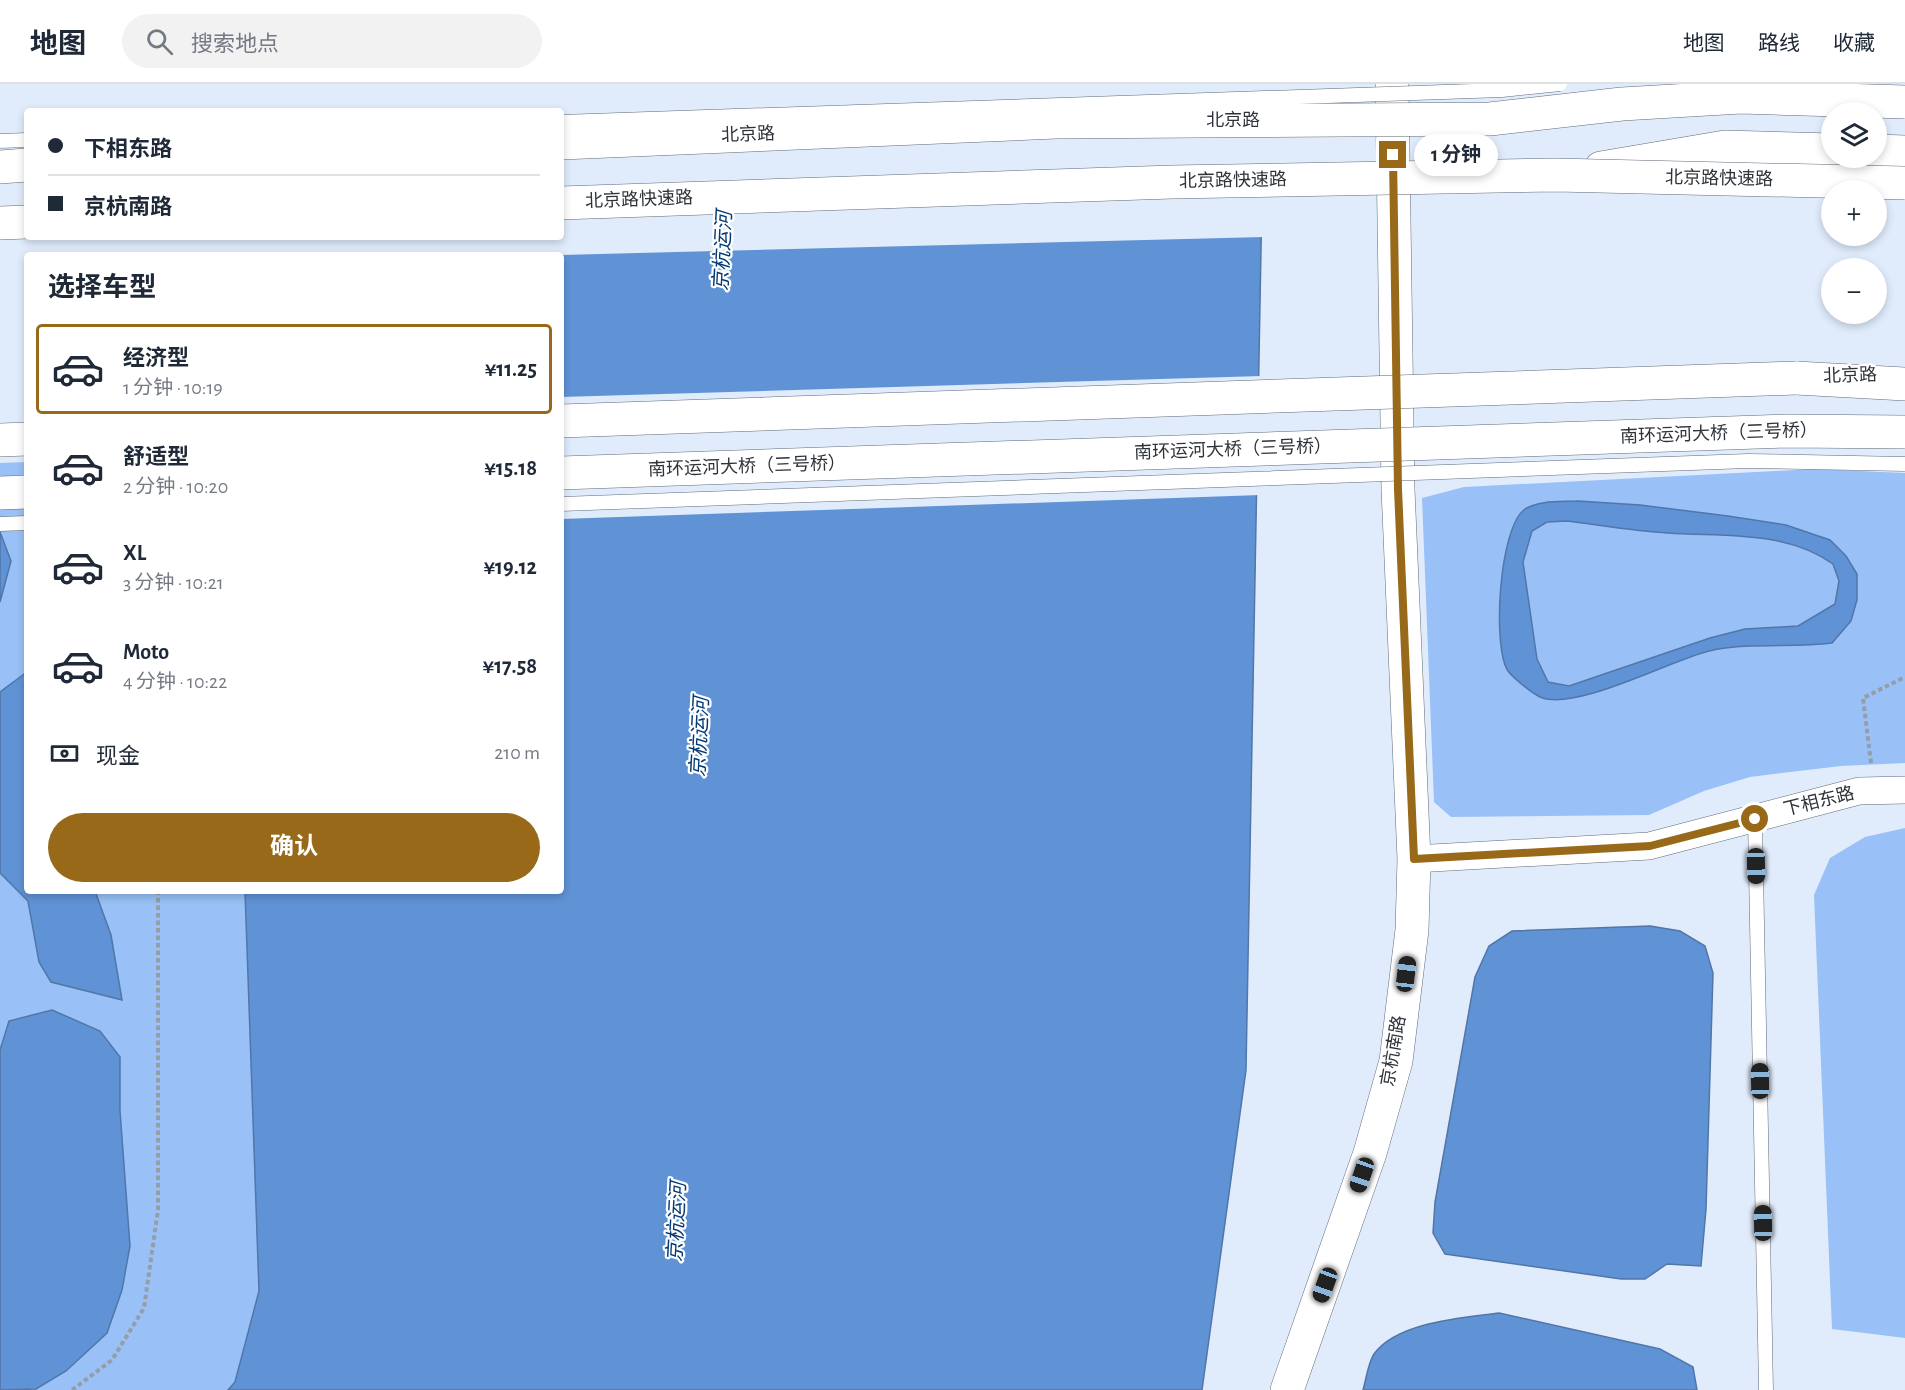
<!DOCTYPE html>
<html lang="zh">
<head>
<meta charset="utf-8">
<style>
  body { margin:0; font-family:"Alegreya Sans","Noto Sans SC",sans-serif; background:#f2f2f3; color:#1f2937; height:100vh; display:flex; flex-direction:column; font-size:22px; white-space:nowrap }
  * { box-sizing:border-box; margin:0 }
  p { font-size:20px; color:#747a83 }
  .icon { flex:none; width:33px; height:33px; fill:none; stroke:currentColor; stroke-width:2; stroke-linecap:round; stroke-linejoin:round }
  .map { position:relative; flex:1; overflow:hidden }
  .side { position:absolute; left:24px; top:168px; width:540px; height:642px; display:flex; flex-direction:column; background:#fff; border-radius:6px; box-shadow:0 3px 9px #0003 }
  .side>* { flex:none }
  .hud { position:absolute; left:24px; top:24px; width:540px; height:132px; border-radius:6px; box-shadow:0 3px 9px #0003; display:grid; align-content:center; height:132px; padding:0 24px; background:#fff }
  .buttons { position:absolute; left:1821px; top:18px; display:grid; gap:12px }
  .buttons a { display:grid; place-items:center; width:66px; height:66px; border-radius:50%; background:#fff; box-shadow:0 3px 9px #0003; font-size:30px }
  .end { position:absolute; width:27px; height:27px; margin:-14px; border:8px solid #976918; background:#fff; box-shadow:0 0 0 3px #fff }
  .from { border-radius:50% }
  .bubble { position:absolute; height:42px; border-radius:21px; background:#fff; box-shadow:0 3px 9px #0003; font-size:20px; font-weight:700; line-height:42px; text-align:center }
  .car { position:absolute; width:18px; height:36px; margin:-18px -9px; border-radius:8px; box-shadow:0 0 4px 2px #0007; background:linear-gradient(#222 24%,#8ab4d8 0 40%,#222 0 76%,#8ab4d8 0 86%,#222 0) }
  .hud b { display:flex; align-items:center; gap:21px; height:57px; font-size:22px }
  .hud b+b { border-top:2px solid #e0e1e3 }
  .hud i { width:15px; height:15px; background:#1f2937 }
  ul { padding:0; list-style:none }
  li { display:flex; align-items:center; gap:18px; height:90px; margin:0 12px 9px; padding:0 12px; border:3px solid transparent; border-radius:6px }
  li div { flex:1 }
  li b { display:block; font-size:22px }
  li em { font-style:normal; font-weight:700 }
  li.on { border-color:#976918 }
  li>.icon { width:54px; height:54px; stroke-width:1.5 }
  h2 { padding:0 24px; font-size:27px; line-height:72px }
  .pay { display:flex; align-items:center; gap:15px; height:66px; padding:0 24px; font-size:22px }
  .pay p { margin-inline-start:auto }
  .cta { display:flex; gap:12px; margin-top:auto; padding:12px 24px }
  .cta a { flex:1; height:69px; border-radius:36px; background:#976918; color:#fff; font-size:24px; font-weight:700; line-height:69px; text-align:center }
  header { display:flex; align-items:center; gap:36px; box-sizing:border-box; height:84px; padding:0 30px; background:#fff; border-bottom:2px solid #e0e1e3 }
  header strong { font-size:28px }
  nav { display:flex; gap:33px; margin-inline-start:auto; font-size:21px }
  .search { width:420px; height:54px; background:#f2f2f3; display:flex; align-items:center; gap:15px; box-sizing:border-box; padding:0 21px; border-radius:33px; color:#747a83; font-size:22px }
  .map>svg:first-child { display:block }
</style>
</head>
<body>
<header>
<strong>地图</strong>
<div class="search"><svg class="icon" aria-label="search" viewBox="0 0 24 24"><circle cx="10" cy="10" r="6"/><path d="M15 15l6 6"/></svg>搜索地点</div>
<nav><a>地图</a><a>路线</a><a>收藏</a></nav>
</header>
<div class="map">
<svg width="1905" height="1306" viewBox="0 0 1905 1306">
  <rect width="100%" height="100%" fill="#e0ecfc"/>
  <g fill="#99c1f7">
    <path d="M27,378V807H245L259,1207L235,1298L228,1306H0V379Z"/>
    <path d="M1815,385L1905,389V679L1841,682L1750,693L1704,707L1649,731L1451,733L1434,718L1422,414L1464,403Z"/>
    <path d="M1905,744V1254L1832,1245L1814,811L1830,774L1865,753Z"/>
  </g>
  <g fill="#6093d6" stroke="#5176a7" stroke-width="1.5" fill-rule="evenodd">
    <path d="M1264,0L1246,986L1202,1306H228L235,1298L259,1207L245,807H561V27Z"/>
    <path d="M1578,417L1640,421L1728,432L1786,441L1830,456L1846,472L1857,490V516L1851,537L1832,559C1792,564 1748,558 1709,567C1671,576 1575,628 1540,613C1532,609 1513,594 1508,587C1492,563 1499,443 1525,425C1539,416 1561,418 1578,417ZM1567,437C1600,441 1634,447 1668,449C1723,453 1786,446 1833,480L1839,497L1835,520L1798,542L1745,545L1710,554L1569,602L1548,598L1537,575L1523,478L1532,447L1547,438Z"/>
    <path d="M0,448L11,477L0,518Z"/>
    <path d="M27,588V807H95L111,851L122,916L51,898L39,878L28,817L0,789V608Z"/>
    <path d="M1650,842L1680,847L1705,862L1713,889L1706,1125L1701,1182L1667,1180L1645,1195H1621L1445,1170L1433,1149L1435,1118L1475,893L1489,862L1512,847Z"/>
    <path d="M52,926L100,947L120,973V1027L130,1162L122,1206L107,1249L66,1287L36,1305L0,1306V966L9,937Z"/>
    <path d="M1499,1229L1660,1265L1693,1283L1697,1306H1363C1366,1296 1368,1279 1374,1270C1397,1238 1462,1234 1499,1229Z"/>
  </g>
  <g fill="#e0ecfc">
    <path d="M199,0H1267L1264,153L561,171H289L288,153H561V27H202Z"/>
    <path d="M1262,292L1260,411L561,435V313Z"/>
  </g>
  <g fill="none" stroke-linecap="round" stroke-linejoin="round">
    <g stroke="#616b79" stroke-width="15">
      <g id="service">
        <path d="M0,57L27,56"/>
        <path d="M0,440L27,439"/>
        <path d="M1755,735L1766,1306"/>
      </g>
    </g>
    <g stroke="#616b79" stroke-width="28">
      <path id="minor" d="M1414,775L1649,762L1859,707L1905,706"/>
    </g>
    <g stroke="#616b79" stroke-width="34">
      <path id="tertiary" d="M1287,1306L1370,1069L1396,977L1412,846L1414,775L1398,405L1392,0"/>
    </g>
    <g stroke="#616b79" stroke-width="34">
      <g id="primary">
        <path d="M0,83L27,81"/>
        <path d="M0,409L27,408"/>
      </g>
    </g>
    <g stroke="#616b79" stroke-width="34">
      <g id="trunk">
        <path d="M1876,67L1905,68"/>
        <path d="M1601,84L1725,63L1832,66"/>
        <path d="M0,139L27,138"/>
        <path d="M1796,294L1905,300"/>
        <path d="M0,356L27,355"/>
      </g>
    </g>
    <g stroke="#949da8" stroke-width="4" stroke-dasharray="4.5 3" stroke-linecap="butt">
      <path d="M1871,679L1863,614L1905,593"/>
      <path d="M72,1306L112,1276L144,1224L158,1126V807"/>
    </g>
    <use href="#service" stroke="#fff" stroke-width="14"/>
    <use href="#minor" stroke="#fff" stroke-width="27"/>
    <use href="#tertiary" stroke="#fff" stroke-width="33"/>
    <use href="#primary" stroke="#fff" stroke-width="33"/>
    <use href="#trunk" stroke="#fff" stroke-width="33"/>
    <g stroke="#616b79" stroke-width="15" stroke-linecap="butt">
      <g id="service-bridge">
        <path d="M561,38L1502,6L1560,0"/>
        <path d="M561,420L1748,377L1905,380"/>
      </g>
    </g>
    <g stroke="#616b79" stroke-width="34" stroke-linecap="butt">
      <g id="primary-bridge">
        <path d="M561,59L1056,38L1490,35L1622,20L1741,13L1905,18"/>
        <path d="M561,389L1787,347L1905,348"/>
      </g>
    </g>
    <g stroke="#616b79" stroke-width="34" stroke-linecap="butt">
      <g id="trunk-bridge">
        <path d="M561,119L1172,98L1556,91L1905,99"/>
        <path d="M561,337L1796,294"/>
      </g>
    </g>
    <use href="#service-bridge" stroke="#fff" stroke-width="14"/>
    <use href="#primary-bridge" stroke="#fff" stroke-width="33"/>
    <use href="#trunk-bridge" stroke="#fff" stroke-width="33"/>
  </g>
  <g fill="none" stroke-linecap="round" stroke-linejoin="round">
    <path stroke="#976918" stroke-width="8" d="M1393,71L1398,405L1414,775L1650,762L1755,735"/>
  </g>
  <g text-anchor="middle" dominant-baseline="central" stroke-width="4.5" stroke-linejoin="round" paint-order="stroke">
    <g font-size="18" fill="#2e3339" stroke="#fff">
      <text x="1233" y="37">北京路</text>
      <text transform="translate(748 51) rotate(-2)">北京路</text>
      <text transform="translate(1719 95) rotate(1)">北京路快速路</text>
      <text transform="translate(1233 97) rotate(-1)">北京路快速路</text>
      <text transform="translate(639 116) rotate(-2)">北京路快速路</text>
      <text transform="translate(1850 292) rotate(-2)">北京路</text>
      <text transform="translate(1719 350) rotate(-2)">南环运河大桥（三号桥）</text>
      <text transform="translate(1233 366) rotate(-2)">南环运河大桥（三号桥）</text>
      <text transform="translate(747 383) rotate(-2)">南环运河大桥（三号桥）</text>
      <text transform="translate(1819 718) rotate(-14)">下相东路</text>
      <text transform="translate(1394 967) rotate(-80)">京杭南路</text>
    </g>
    <g font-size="20" font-style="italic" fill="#033976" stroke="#fff">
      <text transform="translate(723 167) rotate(-87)">京杭运河</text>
      <text transform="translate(700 653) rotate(-87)">京杭运河</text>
      <text transform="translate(677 1138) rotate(-87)">京杭运河</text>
    </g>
  </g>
</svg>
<div class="buttons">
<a><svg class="icon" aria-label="layers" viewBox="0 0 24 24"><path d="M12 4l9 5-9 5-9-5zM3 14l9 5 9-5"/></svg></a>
<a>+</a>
<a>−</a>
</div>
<i class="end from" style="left:1755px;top:735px"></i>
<i class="end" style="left:1393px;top:71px"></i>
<div class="bubble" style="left:1414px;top:50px;width:84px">1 分钟</div>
<i class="car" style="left:1756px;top:782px;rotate:179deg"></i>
<i class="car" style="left:1406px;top:890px;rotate:7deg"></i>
<i class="car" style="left:1760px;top:997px;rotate:359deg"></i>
<i class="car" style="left:1362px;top:1091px;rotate:199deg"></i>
<i class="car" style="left:1763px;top:1139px;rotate:359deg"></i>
<i class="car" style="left:1325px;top:1201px;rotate:200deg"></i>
<div class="hud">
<b><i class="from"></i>下相东路</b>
<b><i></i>京杭南路</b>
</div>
<section class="side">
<h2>选择车型</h2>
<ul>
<li class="on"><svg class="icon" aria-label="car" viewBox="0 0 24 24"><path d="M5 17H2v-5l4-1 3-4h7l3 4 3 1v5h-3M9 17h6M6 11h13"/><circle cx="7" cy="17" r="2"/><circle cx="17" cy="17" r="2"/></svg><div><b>经济型</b><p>1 分钟 · 10:19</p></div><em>¥11.25</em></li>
<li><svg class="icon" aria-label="car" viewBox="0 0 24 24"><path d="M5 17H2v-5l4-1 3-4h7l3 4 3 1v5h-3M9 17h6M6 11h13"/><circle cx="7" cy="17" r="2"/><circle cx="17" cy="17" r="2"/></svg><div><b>舒适型</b><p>2 分钟 · 10:20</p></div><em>¥15.18</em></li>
<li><svg class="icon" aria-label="car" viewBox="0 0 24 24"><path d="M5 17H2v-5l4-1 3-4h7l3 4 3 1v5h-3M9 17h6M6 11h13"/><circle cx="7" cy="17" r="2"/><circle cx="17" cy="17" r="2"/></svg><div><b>XL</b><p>3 分钟 · 10:21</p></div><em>¥19.12</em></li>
<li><svg class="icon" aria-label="car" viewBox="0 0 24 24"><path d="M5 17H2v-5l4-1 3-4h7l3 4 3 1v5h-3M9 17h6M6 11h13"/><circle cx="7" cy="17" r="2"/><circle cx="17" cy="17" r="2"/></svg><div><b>Moto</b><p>4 分钟 · 10:22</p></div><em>¥17.58</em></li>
</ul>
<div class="pay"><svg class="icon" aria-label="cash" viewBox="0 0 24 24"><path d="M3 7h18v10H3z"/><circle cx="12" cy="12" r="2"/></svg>现金<p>210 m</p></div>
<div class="cta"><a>确认</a></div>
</section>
</div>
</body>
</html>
